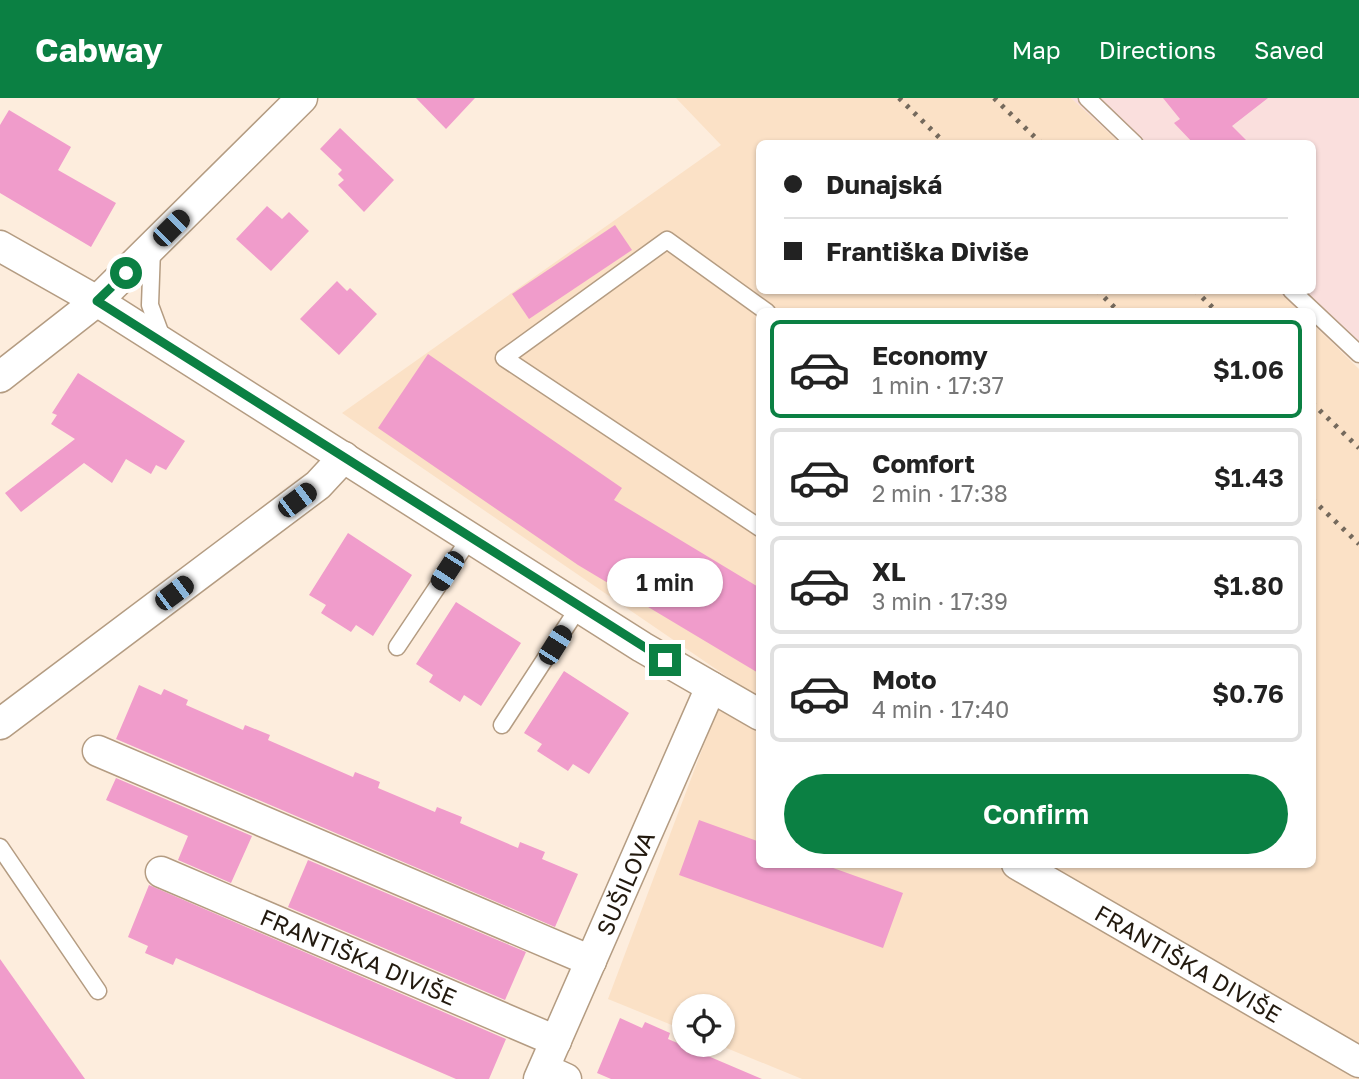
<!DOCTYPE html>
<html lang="en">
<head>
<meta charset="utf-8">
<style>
  body { margin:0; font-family:"Golos Text",sans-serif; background:#f2f2f2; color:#222; height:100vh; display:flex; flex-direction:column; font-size:26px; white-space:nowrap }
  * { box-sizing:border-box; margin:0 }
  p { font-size:23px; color:#767676 }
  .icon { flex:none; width:38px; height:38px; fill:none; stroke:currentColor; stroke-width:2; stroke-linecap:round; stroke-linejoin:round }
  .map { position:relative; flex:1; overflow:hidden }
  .drawer { position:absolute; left:756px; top:210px; width:560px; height:560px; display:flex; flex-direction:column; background:#fff; border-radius:10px; box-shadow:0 2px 5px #0004 }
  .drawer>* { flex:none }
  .top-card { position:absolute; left:756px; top:42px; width:560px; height:154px; border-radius:10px; box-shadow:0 2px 5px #0004; display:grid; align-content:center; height:154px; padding:0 28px; background:#fff }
  .controls { position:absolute; left:672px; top:896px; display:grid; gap:14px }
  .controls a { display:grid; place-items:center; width:63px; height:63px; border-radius:50%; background:#fff; box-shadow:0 2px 5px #0004; font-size:35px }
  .end { position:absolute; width:32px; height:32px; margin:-16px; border:9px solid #0b8043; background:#fff; box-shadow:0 0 0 4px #fff }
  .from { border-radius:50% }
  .bubble { position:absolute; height:49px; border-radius:24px; background:#fff; box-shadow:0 2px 5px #0004; font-size:23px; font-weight:600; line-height:49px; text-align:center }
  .car { position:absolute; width:21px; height:42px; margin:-21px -10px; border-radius:9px; box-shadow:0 0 5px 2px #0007; background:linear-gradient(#222 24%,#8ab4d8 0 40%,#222 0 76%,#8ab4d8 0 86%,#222 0) }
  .top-card b { display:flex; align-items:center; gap:24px; height:66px; font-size:26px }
  .top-card b+b { border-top:2px solid #e0e0e0 }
  .top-card i { width:18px; height:18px; background:#222 }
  ul { padding:12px 0 0; list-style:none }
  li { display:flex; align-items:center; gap:21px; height:98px; margin:0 14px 10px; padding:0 14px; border:4px solid #e0e0e0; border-radius:10px }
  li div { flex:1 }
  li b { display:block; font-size:26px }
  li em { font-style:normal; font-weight:600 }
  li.on { border-color:#0b8043 }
  li>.icon { width:63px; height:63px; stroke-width:1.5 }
  .button { display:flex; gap:14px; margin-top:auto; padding:14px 28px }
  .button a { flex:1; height:80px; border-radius:42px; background:#0b8043; color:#fff; font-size:28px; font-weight:600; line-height:80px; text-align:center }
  header { display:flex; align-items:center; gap:42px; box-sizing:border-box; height:98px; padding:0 35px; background:#0b8043; color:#fff }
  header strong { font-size:33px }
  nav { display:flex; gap:38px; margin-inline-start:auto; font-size:24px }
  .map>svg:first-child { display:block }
</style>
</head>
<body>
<header>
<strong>Cabway</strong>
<nav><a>Map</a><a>Directions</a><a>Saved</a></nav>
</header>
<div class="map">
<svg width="1359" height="981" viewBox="0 0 1359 981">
  <rect width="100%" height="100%" fill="#fdeddd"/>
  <path fill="#fadfdd" d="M1071,0H1359V255L1350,261L1313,226L1312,214L1299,213L1277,193L1312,192V46L1120,45Z"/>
  <path fill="#fbe1c6" d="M676,0H1071L1120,45L760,46V192H1277L1299,213L760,214V766H1312L1313,226L1359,271V981H802L719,947H723V908H684V932L608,901L729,580L342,315L721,47Z"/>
  <g fill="#f09ccb">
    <path d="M416,0H475L446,31Z"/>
    <path d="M1163,0H1268L1232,28L1250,46H1194L1174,25L1180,21Z"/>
    <path d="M9,12L71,49L58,72L116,105L91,149L0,95V27Z"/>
    <path d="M340,30L394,82L364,114L338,87L344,82L338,76L342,72L320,51Z"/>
    <path d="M267,108L282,121L289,114L309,133L271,173L236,141Z"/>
    <path d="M615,127L632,152L529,221L512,196Z"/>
    <path d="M337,183L347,193L350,190L377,216L339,257L300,221Z"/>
    <path d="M428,256L622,390L614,402L760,490V576L578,467L378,330Z"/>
    <path d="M78,275L185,343L166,372L156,367L151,376L126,361L112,385L84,365L21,414L5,395L75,341L51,326L57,317L52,315Z"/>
    <path d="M348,435L412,477L373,538L356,527L351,534L321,515L326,507L309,497Z"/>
    <path d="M456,504L521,545L481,608L464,597L460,604L429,584L433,577L416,566Z"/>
    <path d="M564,573L629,615L589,676L573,666L568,673L537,653L542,646L524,635Z"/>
    <path d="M139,587L161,597L164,591L188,602L186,607L243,632L245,627L270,637L268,642L353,679L355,674L380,684L378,690L435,714L437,709L462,719L460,725L518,750L520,744L545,754L542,761L578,776L555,829L116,641Z"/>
    <path d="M116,680L252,738L231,785L178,762L188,738L106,702Z"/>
    <path d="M699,722L760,744V766H822L903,795L883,850L679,777Z"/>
    <path d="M308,762L526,854L505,902L288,809Z"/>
    <path d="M149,787L506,941L489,981H456L176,860L173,867L145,855L148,848L128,839Z"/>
    <path d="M0,861L85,981H0Z"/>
    <path d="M620,920L642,930L645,924L670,935L668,941L762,981H611L597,975Z"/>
  </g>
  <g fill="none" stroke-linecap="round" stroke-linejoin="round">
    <g stroke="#b49c82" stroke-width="19">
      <g id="lane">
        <path d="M1087,0L1135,46"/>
        <path d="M152,151L150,207L163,242"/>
        <path d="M1291,192L1359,256"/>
        <path d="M760,430L504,260L667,142L767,214"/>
        <path d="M397,549L470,440"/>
        <path d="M502,627L579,509"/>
        <path d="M0,749L98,893"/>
      </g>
    </g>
    <g stroke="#b49c82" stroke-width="33">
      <g id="street">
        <path d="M0,148L97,203L642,549L760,617"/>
        <path d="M0,279L97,203L302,0"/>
        <path d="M0,626L318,387L344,359"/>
        <path d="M98,653L591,863"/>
        <path id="s1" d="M1017,766L1359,964"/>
        <path id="s2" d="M161,774L556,943"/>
        <path d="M544,971L566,981"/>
        <path id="s3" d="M539,981L711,589"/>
      </g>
    </g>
    <use href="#lane" stroke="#fff" stroke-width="16"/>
    <use href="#street" stroke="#fff" stroke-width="30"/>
    <g stroke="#74695c" stroke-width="5" stroke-dasharray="3.5 7" stroke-linecap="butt">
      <path d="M899,0L946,46"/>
      <path d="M994,0L1042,46"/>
      <path d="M1097,192L1119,214"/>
      <path d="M1195,192L1217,214"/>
      <path d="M1312,305L1359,350"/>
      <path d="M1312,401L1359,446"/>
    </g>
  </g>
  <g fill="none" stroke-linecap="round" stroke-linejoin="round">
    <path stroke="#0b8043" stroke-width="9" d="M126,175L97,203L665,562"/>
  </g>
  <g text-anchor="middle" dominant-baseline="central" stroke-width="6" stroke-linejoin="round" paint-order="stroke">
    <g font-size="23" fill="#22190e" stroke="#fff">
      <text stroke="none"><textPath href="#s3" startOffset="214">SUŠILOVA</textPath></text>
      <text stroke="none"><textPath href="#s2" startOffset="215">FRANTIŠKA DIVIŠE</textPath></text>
      <text stroke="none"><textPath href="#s1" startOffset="198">FRANTIŠKA DIVIŠE</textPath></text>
    </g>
  </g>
</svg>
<div class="controls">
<a><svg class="icon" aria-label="locate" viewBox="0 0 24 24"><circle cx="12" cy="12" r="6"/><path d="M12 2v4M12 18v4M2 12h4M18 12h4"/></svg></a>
</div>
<i class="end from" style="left:126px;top:175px"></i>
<i class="end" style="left:665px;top:562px"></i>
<div class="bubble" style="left:607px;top:460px;width:116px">1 min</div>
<i class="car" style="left:171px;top:130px;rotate:45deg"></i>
<i class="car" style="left:297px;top:402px;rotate:53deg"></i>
<i class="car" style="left:447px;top:473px;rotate:213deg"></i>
<i class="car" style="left:174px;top:495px;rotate:53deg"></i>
<i class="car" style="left:555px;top:547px;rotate:32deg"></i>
<div class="top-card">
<b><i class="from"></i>Dunajská</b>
<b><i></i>Františka Diviše</b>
</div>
<section class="drawer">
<ul>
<li class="on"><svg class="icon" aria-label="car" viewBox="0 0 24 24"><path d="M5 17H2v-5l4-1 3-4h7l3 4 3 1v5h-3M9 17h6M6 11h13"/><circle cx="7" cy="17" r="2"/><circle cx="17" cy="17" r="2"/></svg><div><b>Economy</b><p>1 min · 17:37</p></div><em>$1.06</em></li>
<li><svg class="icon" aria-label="car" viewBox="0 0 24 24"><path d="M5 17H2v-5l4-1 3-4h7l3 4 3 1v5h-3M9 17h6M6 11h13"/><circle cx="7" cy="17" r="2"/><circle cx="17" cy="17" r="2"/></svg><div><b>Comfort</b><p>2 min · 17:38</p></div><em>$1.43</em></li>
<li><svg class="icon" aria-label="car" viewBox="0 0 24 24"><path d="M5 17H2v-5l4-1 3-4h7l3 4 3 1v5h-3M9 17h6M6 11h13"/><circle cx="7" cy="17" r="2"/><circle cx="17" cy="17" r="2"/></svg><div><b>XL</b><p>3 min · 17:39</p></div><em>$1.80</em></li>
<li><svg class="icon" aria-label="car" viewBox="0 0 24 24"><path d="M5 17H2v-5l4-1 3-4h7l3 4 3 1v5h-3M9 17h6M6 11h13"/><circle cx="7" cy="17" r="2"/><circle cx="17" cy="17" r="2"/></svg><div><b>Moto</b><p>4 min · 17:40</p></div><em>$0.76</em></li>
</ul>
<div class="button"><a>Confirm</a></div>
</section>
</div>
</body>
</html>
